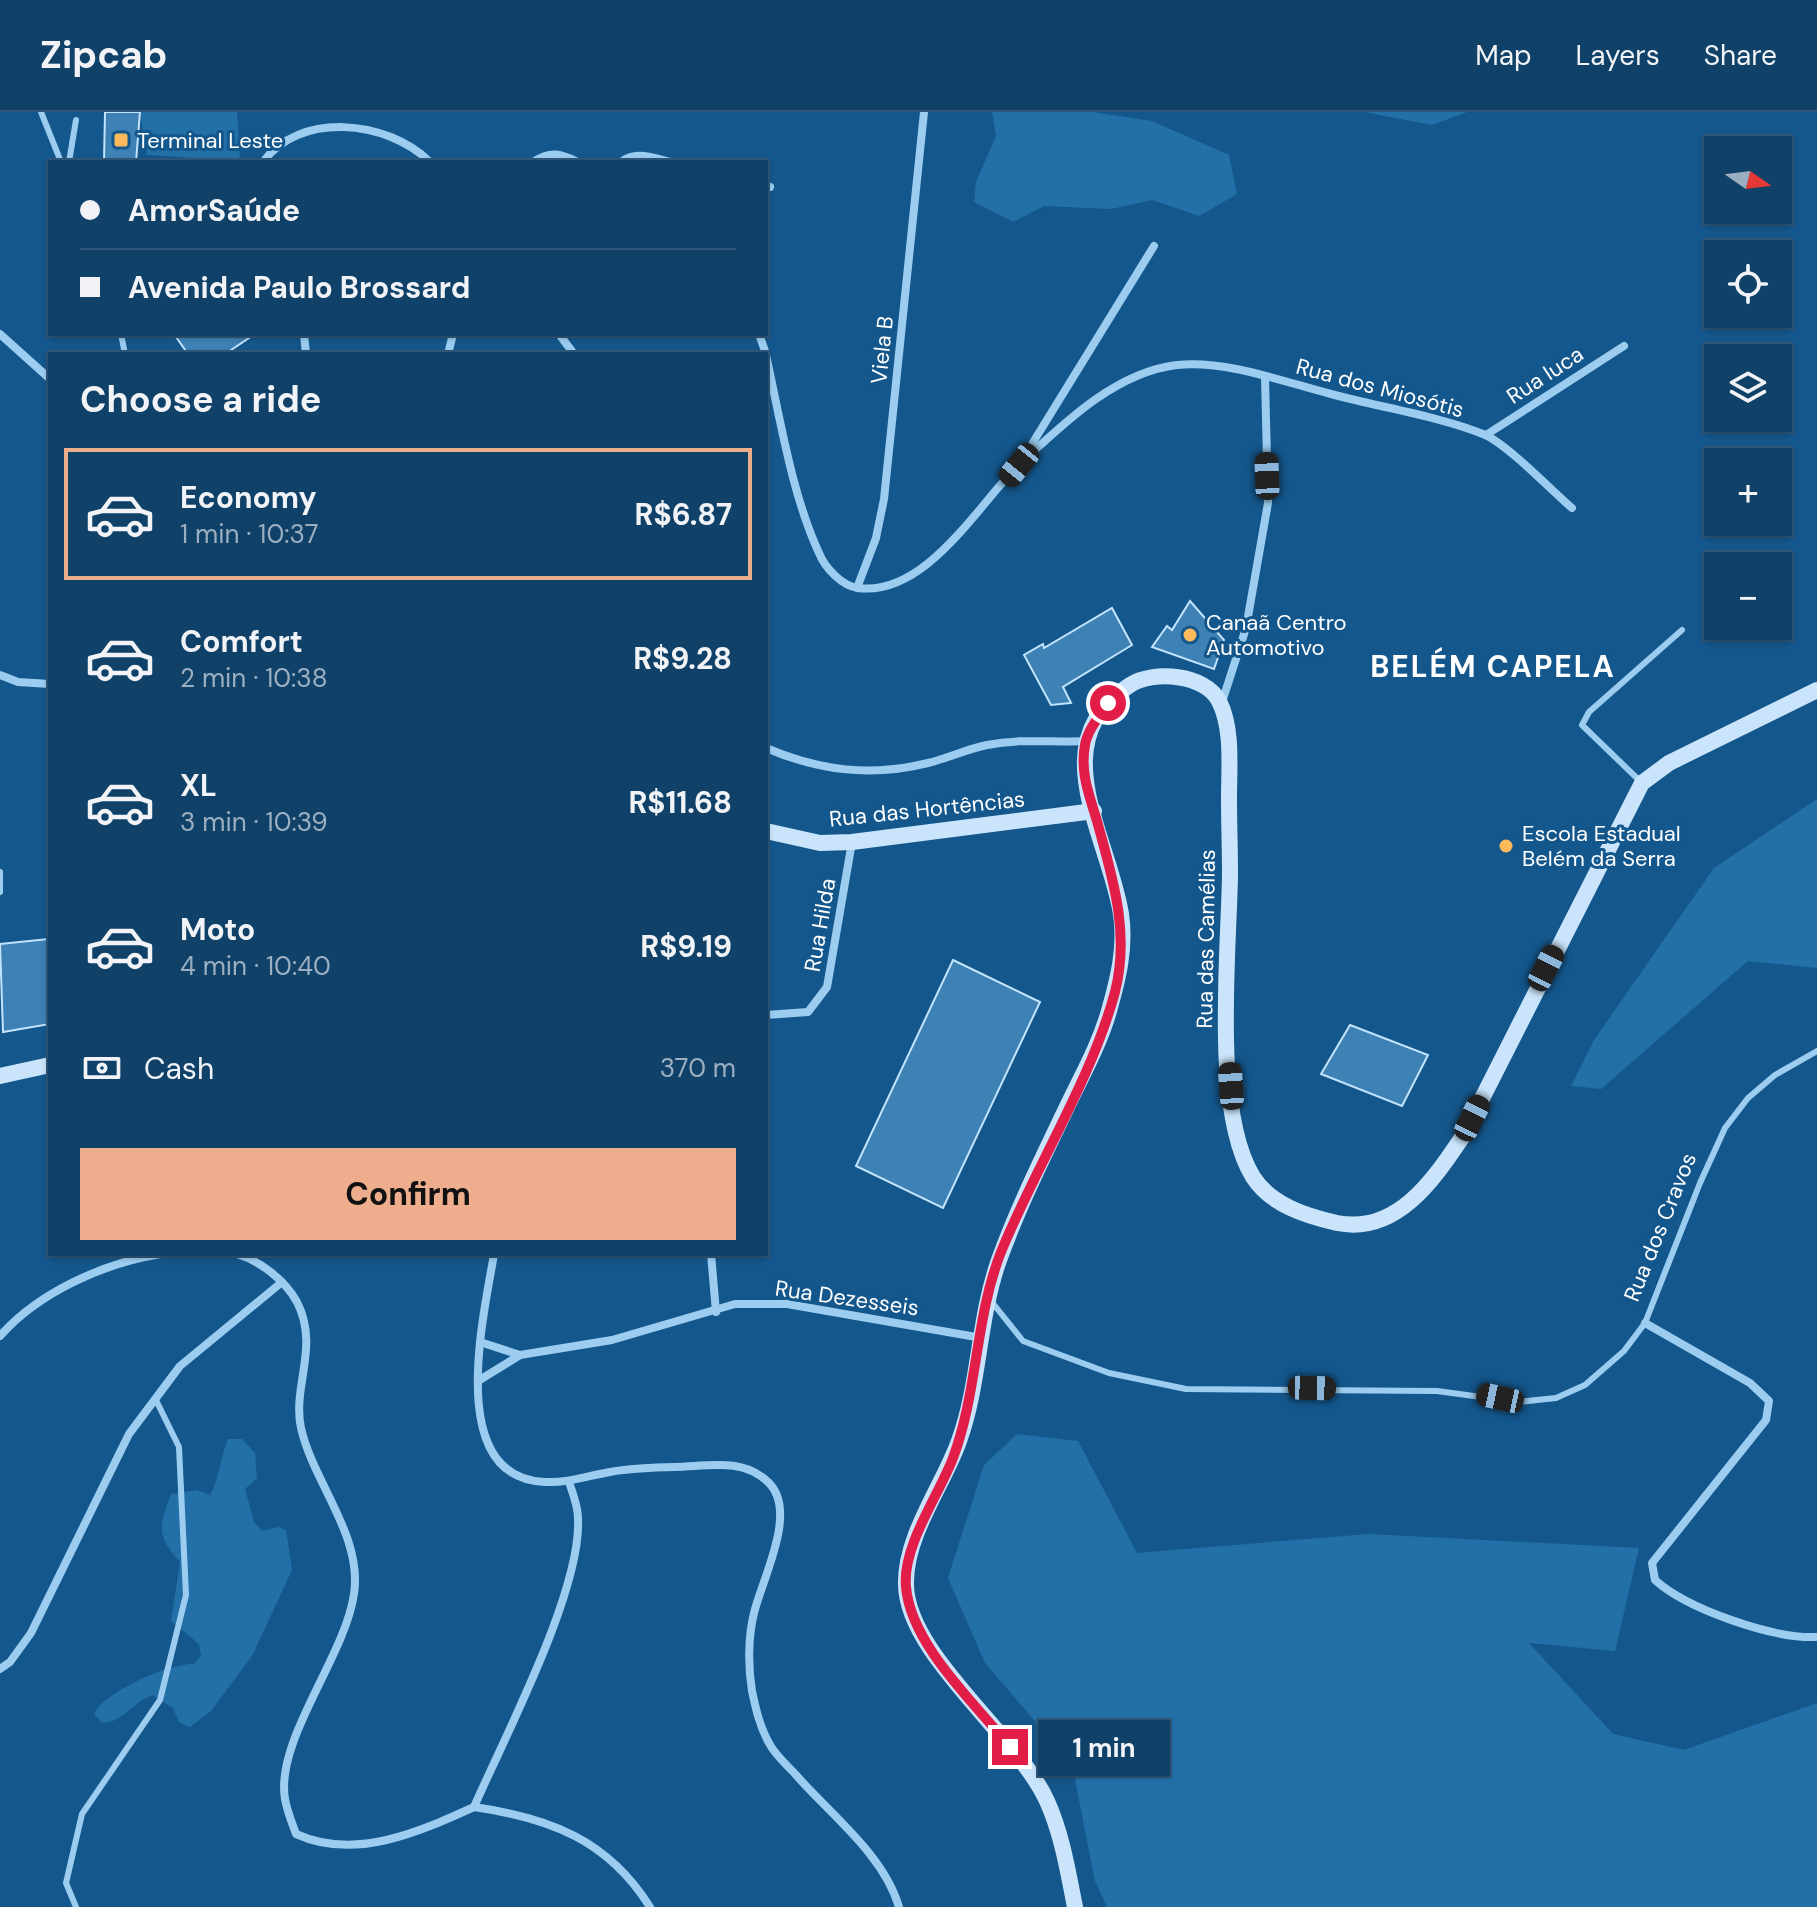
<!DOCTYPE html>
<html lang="en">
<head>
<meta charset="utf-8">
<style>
  body { margin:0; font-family:"DM Sans",sans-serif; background:#1d4c71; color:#f1f3f6; height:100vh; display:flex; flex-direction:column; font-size:30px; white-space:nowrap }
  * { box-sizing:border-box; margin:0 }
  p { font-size:26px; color:#9bafc0 }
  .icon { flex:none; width:44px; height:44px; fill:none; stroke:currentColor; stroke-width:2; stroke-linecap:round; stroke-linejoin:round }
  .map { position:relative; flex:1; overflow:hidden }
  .panel { position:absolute; left:48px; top:240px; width:720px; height:904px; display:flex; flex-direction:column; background:#0f4169; border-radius:0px; box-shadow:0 2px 6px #0004,0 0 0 2px #2f5a7d }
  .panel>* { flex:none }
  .banner { position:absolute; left:48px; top:48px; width:720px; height:176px; border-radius:0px; box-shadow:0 2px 6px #0004,0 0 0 2px #2f5a7d; display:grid; align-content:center; height:176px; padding:0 32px; background:#0f4169 }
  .needle { width:52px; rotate:104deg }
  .controls { position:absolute; left:1704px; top:24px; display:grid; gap:16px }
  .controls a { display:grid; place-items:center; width:88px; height:88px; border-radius:0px; background:#0f4169; box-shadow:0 2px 6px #0004,0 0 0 2px #2f5a7d; font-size:40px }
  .end { position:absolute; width:36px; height:36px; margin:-18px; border:10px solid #e11d48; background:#fff; box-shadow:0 0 0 4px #fff }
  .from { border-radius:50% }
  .bubble { position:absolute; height:56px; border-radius:0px; background:#0f4169; box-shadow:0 2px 6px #0004,0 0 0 2px #2f5a7d; font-size:26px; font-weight:700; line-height:56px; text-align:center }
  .car { position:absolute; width:24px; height:48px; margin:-24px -12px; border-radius:10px; box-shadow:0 0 6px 2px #0007; background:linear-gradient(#222 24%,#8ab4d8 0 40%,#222 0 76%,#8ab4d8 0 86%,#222 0) }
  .banner b { display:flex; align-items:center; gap:28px; height:76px; font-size:30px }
  .banner b+b { border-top:2px solid #2f5a7d }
  .banner i { width:20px; height:20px; background:#f1f3f6 }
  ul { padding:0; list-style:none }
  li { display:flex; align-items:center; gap:24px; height:132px; margin:0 16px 12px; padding:0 16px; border:4px solid transparent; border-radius:0px }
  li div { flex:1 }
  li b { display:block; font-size:30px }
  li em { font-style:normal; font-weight:700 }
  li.current { border-color:#eead8d }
  li>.icon { width:72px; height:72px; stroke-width:1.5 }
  h2 { padding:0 32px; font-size:36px; line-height:96px }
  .pay { display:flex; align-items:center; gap:20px; height:88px; padding:0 32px; font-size:30px }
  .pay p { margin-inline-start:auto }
  .button { display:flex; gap:16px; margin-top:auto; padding:16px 32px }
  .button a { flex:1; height:92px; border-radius:0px; background:#eead8d; color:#111; font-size:32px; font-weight:700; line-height:92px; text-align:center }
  header { display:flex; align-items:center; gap:48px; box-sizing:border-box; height:112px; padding:0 40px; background:#0f4169; border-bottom:2px solid #2f5a7d }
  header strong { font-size:38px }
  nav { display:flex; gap:44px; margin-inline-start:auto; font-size:28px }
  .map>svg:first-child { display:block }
</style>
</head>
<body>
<header>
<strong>Zipcab</strong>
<nav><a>Map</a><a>Layers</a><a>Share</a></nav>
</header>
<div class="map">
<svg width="1817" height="1795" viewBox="0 0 1817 1795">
  <rect width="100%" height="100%" fill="#14578c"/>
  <g fill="#2370a9">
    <path d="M140,0H237L240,49L147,43Z"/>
    <path d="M992,0H1092L1152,9L1229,43L1237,82L1199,104L1152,88L1111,97L1044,94L1013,110L974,90L976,70L996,24Z"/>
    <path d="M1364,0H1467L1432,13Z"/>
    <path d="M1817,687V856L1748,849L1601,977L1571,974L1594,928L1714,756Z"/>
    <path d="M1017,1322L1078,1329L1137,1441L1369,1422L1639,1436L1615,1539L1529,1531L1613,1622L1684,1638L1817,1591V1795H1107L1095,1769L1072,1652L985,1551L948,1466L984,1353Z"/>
    <path d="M228,1327H242L255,1341L257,1366L245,1377L254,1410L262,1419L278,1415L286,1418L292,1458L252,1544L211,1599L190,1615L179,1610L173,1596L153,1583C132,1590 124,1610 102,1611L94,1602C104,1580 169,1551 194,1552L201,1544L199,1532L171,1509L180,1450C156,1423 159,1415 171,1382L197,1378L210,1383C220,1365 220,1346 228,1327Z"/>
  </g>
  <g fill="#3d81b5" stroke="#c3e4fc" stroke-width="2">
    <path d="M105,0H140L136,50H104Z"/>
    <path d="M174,222H255L225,242H188Z"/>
    <path d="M1190,489L1224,528L1214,557L1152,535L1167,514L1172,518Z"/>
    <path d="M1112,496L1132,533L1063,575L1071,591L1051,593L1024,543L1043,532L1044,536Z"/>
    <path d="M48,827L50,912L3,920L0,832Z"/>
    <path d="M953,848L1040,890L943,1096L856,1054Z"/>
    <path d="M1350,913L1428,943L1402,994L1321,962Z"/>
  </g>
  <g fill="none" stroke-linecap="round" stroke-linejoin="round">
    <g stroke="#9ccdf0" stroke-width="6">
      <path d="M41,0L61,50"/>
      <path d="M69,50L76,8"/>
      <path d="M121,222L125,242"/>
      <path d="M1642,671L1582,613L1589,600L1682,518"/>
      <path d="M0,760V780"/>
      <path d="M991,1189L1023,1229L1109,1261L1186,1277L1437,1279L1518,1290L1556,1286L1585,1273L1624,1239L1645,1211L1700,1071L1725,1016L1748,986L1775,963L1817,939"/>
      <path d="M76,1795L66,1771L82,1702L160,1588L186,1483L179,1335L155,1286"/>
    </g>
    <g stroke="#9ccdf0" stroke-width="8">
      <path d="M263,50C299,0 386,7 430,50"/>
      <path d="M533,50C550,39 560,41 578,50"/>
      <path d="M621,50C636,38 653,46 671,50"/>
      <path d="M766,74L770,75"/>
      <path d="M0,222L50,267"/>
      <path d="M304,222L306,242"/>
      <path d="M559,222L574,242"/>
      <path d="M759,222L766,242"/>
      <path d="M448,242L453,222"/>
      <path d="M766,243C780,306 792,383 819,441C825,456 842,474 858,476C927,485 980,389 1021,351C1064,311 1116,260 1177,253C1227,248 1284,270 1331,282C1378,295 1439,304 1483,322C1506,331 1551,378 1572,396"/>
      <path d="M1486,323L1624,234"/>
      <path d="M1024,345L1154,134"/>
      <path d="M857,476L876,426L884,387L924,0"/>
      <path d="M0,563L18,570L50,572"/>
      <path d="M1222,590L1246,516L1268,391L1265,265"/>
      <path d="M766,636C820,659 871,665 928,651C948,646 967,637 987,633C1022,626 1051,631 1085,629"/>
      <path d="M766,903L808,900L827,875L852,730"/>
      <path d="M237,1142C260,1149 285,1168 297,1190C320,1235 292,1274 301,1316C313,1370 363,1424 354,1482C345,1545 275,1628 285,1687C287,1699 292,1711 296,1722C355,1749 419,1720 474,1695"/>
      <path d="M494,1142C484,1203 444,1366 545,1370C568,1371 587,1364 610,1360C637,1355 667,1356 694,1354C721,1352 747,1350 768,1370C799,1399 762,1467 754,1501C748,1525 748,1555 752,1579C756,1598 760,1615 769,1631C775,1643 787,1653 796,1663C831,1703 884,1743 899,1795"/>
      <path d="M711,1142L716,1200"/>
      <path d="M1645,1211L1750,1271L1769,1289L1766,1308L1652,1451L1655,1468C1687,1497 1773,1527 1817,1525"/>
      <path d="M0,1224C39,1180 104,1151 161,1142"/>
      <path d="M520,1243L612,1228L735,1192H787L982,1226"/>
      <path d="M478,1269L520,1243L480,1230"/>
      <path d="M0,1557L10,1550L31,1521L129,1322L180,1254L282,1170"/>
      <path d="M474,1695C505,1624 582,1478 578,1406C578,1394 573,1382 569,1370"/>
      <path d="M474,1695C550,1706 608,1728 650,1795"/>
    </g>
    <g stroke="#cae5fb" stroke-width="16">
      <path d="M766,719L820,731L852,730L1094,699"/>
      <path d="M0,964L50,953"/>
      <path d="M1075,1795C1068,1760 1062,1722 1047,1689C1017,1623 906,1542 906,1472C905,1423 943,1374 959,1329C980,1271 978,1207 999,1148C1017,1098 1042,1047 1065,999C1081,965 1099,934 1109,899C1118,867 1126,836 1121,802C1109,725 1041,629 1130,573C1153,558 1205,562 1219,589C1233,616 1229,656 1229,686C1229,711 1230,737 1230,762C1229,840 1212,999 1253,1065C1271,1093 1306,1104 1337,1111C1397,1123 1434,1067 1463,1024L1642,671L1669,651L1817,578"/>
    </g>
  </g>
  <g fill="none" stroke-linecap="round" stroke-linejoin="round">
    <path stroke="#e11d48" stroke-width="10" d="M1010,1635C975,1591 911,1533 906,1475C902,1434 939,1383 953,1346C978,1279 975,1206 1001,1140C1036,1054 1091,969 1115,880C1130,821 1113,767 1097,709C1089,682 1080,661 1085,633C1087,619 1100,603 1108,591"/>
  </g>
  <g fill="#ffbb5b" stroke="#14578c" stroke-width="3">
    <rect x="113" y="20" width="16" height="16" rx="4"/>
    <circle cx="1190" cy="523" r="8"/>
    <circle cx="1506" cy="734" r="8"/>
  </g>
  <g text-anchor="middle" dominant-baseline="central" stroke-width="6" stroke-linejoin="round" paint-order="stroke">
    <g font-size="22" fill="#fff" stroke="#14578c" text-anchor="start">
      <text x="137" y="28">Terminal Leste</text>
      <text x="1206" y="510">Canaã Centro<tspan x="1206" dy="25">Automotivo</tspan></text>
      <text x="1522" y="721">Escola Estadual<tspan x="1522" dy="25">Belém da Serra</tspan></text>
    </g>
    <g font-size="22" fill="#fff" stroke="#14578c">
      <text transform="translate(882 238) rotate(-84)">Viela B</text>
      <text transform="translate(1545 263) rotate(-33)">Rua Iuca</text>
      <text transform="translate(1380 276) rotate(15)">Rua dos Miosótis</text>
      <text transform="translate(927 697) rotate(-6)">Rua das Hortências</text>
      <text transform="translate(820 813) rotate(-80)">Rua Hilda</text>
      <text transform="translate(1206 827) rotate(-89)">Rua das Camélias</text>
      <text transform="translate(1660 1115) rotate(-68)">Rua dos Cravos</text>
      <text transform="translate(847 1186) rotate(8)">Rua Dezesseis</text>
    </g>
    <g font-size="30" font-weight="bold" letter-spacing="2" fill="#fff" stroke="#14578c">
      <text x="1493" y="554">BELÉM CAPELA</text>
    </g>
  </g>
</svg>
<div class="controls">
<a><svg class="needle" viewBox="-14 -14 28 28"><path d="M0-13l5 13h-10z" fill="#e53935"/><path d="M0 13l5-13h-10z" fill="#9bafc0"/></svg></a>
<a><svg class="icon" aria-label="locate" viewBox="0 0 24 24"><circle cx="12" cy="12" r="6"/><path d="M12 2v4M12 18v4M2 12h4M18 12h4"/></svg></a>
<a><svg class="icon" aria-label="layers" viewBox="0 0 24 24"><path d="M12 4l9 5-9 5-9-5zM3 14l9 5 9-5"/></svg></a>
<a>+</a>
<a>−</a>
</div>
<i class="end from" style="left:1108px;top:591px"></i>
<i class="end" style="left:1010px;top:1635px"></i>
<div class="bubble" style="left:1038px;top:1608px;width:132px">1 min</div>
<i class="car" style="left:1019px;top:353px;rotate:219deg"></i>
<i class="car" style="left:1267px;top:364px;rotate:358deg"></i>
<i class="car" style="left:1546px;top:856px;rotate:27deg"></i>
<i class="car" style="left:1231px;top:974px;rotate:356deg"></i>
<i class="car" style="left:1472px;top:1006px;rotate:26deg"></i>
<i class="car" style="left:1312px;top:1276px;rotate:91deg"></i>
<i class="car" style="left:1500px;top:1286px;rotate:282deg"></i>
<div class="banner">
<b><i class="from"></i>AmorSaúde</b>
<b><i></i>Avenida Paulo Brossard</b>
</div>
<section class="panel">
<h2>Choose a ride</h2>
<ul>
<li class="current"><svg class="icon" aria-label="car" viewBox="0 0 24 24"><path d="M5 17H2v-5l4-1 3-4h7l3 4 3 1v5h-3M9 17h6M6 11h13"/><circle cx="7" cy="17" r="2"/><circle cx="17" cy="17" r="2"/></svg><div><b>Economy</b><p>1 min · 10:37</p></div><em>R$6.87</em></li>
<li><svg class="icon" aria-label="car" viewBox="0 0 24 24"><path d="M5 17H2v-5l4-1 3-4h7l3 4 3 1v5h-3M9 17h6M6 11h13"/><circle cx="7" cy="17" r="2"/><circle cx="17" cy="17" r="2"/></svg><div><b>Comfort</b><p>2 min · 10:38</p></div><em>R$9.28</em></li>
<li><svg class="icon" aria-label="car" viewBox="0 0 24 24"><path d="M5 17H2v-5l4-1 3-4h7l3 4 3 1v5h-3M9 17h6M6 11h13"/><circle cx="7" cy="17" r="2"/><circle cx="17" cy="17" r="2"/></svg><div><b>XL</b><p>3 min · 10:39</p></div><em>R$11.68</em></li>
<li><svg class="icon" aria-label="car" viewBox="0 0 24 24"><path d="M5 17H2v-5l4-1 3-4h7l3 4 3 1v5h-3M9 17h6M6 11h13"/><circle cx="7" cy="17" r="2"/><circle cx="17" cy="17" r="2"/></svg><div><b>Moto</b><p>4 min · 10:40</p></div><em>R$9.19</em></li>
</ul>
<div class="pay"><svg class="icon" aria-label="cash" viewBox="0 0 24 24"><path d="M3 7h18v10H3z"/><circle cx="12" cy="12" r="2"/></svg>Cash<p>370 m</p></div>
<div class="button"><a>Confirm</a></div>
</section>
</div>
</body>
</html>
